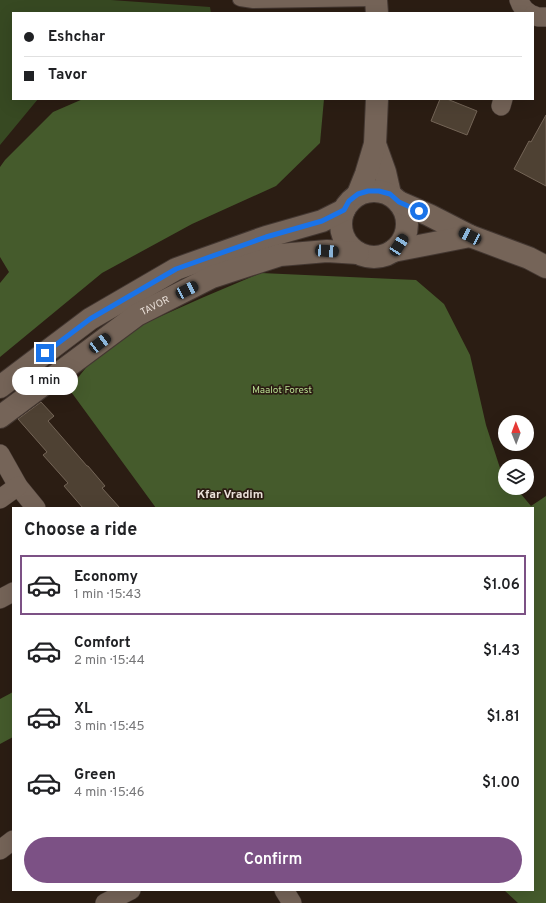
<!DOCTYPE html>
<html lang="en">
<head>
<meta charset="utf-8">
<style>
  body { margin:0; font-family:Overpass,sans-serif; background:#f2f2f2; color:#202124; height:100vh; display:flex; flex-direction:column; font-size:15px; white-space:nowrap }
  * { box-sizing:border-box; margin:0 }
  p { font-size:13px; color:#757577 }
  .icon { flex:none; width:22px; height:22px; fill:none; stroke:currentColor; stroke-width:2; stroke-linecap:round; stroke-linejoin:round }
  .map { position:relative; flex:1; overflow:hidden }
  .sheet { position:absolute; left:12px; top:507px; width:522px; height:384px; display:flex; flex-direction:column; background:#fff; border-radius:0px; box-shadow:0 4px 16px #0002 }
  .sheet>* { flex:none }
  .guide { position:absolute; left:12px; top:12px; width:522px; height:88px; border-radius:0px; box-shadow:0 4px 16px #0002; display:grid; align-content:center; height:88px; padding:0 12px; background:#fff }
  .needle { width:26px; rotate:359deg }
  .buttons { position:absolute; left:498px; top:415px; display:grid; gap:8px }
  .buttons a { display:grid; place-items:center; width:36px; height:36px; border-radius:50%; background:#fff; box-shadow:0 4px 16px #0002; font-size:20px }
  .end { position:absolute; width:18px; height:18px; margin:-9px; border:5px solid #1a73e8; background:#fff; box-shadow:0 0 0 2px #fff }
  .from { border-radius:50% }
  .bubble { position:absolute; height:28px; border-radius:14px; background:#fff; box-shadow:0 4px 16px #0002; font-size:13px; font-weight:600; line-height:28px; text-align:center }
  .car { position:absolute; width:12px; height:24px; margin:-12px -6px; border-radius:5px; box-shadow:0 0 3px 1px #0007; background:linear-gradient(#222 24%,#8ab4d8 0 40%,#222 0 76%,#8ab4d8 0 86%,#222 0) }
  .guide b { display:flex; align-items:center; gap:14px; height:38px; font-size:15px }
  .guide b+b { border-top:1px solid #e0e0e0 }
  .guide i { width:10px; height:10px; background:#202124 }
  ul { padding:0; list-style:none }
  li { display:flex; align-items:center; gap:12px; height:60px; margin:0 8px 6px; padding:0 4px; border:2px solid transparent; border-radius:0px }
  li div { flex:1 }
  li b { display:block; font-size:15px }
  li em { font-style:normal; font-weight:600 }
  li.on { border-color:#7c5185 }
  li>.icon { width:36px; height:36px; stroke-width:1.5 }
  h2 { padding:0 12px; font-size:18px; line-height:48px }
  .action { display:flex; gap:8px; margin-top:auto; padding:8px 12px }
  .action a { flex:1; height:46px; border-radius:24px; background:#7c5185; color:#fff; font-size:16px; font-weight:600; line-height:46px; text-align:center }
  .map>svg:first-child { display:block }
</style>
</head>
<body>
<div class="map">
<svg width="546" height="903" viewBox="0 0 546 903">
  <rect width="100%" height="100%" fill="#2b1d13"/>
  <path fill="#374922" d="M0,0H111L210,7L211,13H13V99H38L0,145Z"/>
  <g fill="#455b2c">
    <path d="M83,99H324L320,143L276,186L192,224L102,273L0,357V283L9,272L0,257V167L5,160L53,112Z"/>
    <path d="M261,273L416,280L444,304L470,355L486,425L500,468L505,475V488H516L531,506L546,496V903H518L504,890H533V508H156L69,389L96,355L141,325L204,297Z"/>
    <path d="M13,692V737L0,744V699Z"/>
  </g>
  <g fill="#4e4133" stroke="#746557">
    <path d="M440,99H447L477,111L467,135L431,121Z"/>
    <path d="M546,115V186L514,169L529,141L531,142Z"/>
    <path d="M41,402L54,416L48,421L87,466H88L105,486L102,488L120,508H83L64,486L68,483L43,455L47,452L18,419Z"/>
  </g>
  <g fill="none" stroke-linecap="round" stroke-linejoin="round">
    <g stroke="#433731" stroke-width="12">
      <path id="lane" d="M238,0L240,1L253,3L376,1"/>
    </g>
    <g stroke="#433731" stroke-width="20">
      <g id="street">
        <path d="M519,0C521,6 524,10 529,13"/>
        <path d="M533,15L538,17H546"/>
        <path d="M501,106L503,99"/>
        <path d="M0,454L18,486L36,508"/>
        <path d="M0,499L18,486"/>
        <path d="M0,599L13,592"/>
        <path d="M0,850L13,840"/>
        <path d="M284,890L292,903"/>
        <path d="M105,903L131,890"/>
      </g>
    </g>
    <g stroke="#433731" stroke-width="24">
      <g id="secondary">
        <path d="M376,0L377,13"/>
        <path d="M375,144L385,172L390,194"/>
        <circle cx="374" cy="224" r="33"/>
        <path d="M358,194L366,174L375,144L377,99"/>
        <path d="M399,202L429,215L470,236L529,258L546,267"/>
        <path d="M393,251L470,236"/>
        <path d="M0,387L90,319L176,269L266,237L322,221L344,210"/>
        <path id="s1" d="M0,417L137,315L212,277L280,255L327,251L358,253"/>
      </g>
    </g>
    <use href="#lane" stroke="#756458" stroke-width="10"/>
    <use href="#street" stroke="#756458" stroke-width="19"/>
    <use href="#secondary" stroke="#756458" stroke-width="22"/>
  </g>
  <g fill="none" stroke-linecap="round" stroke-linejoin="round">
    <path stroke="#1a73e8" stroke-width="5" d="M45,353L90,319L176,269L266,237L322,221L344,210L349,201L358,194L368,191H379L390,194L399,202L419,211"/>
  </g>
  <g text-anchor="middle" dominant-baseline="central" stroke-width="3.5" stroke-linejoin="round" paint-order="stroke">
    <g font-size="10" fill="#ece2db" stroke="#2b1d13">
      <text stroke="none"><textPath href="#s1" startOffset="191">TAVOR</textPath></text>
    </g>
    <g font-size="10" fill="#b5d98e" stroke="#2b1d13">
      <text x="282" y="390">Maalot Forest</text>
    </g>
    <g font-size="12" font-weight="bold" fill="#ece2db" stroke="#2b1d13">
      <text x="230" y="495">Kfar Vradim</text>
    </g>
  </g>
</svg>
<div class="buttons">
<a><svg class="needle" viewBox="-14 -14 28 28"><path d="M0-13l5 13h-10z" fill="#e53935"/><path d="M0 13l5-13h-10z" fill="#757577"/></svg></a>
<a><svg class="icon" aria-label="layers" viewBox="0 0 24 24"><path d="M12 4l9 5-9 5-9-5zM3 14l9 5 9-5"/></svg></a>
</div>
<i class="end from" style="left:419px;top:211px"></i>
<i class="end" style="left:45px;top:353px"></i>
<div class="bubble" style="left:12px;top:367px;width:66px">1 min</div>
<i class="car" style="left:470px;top:236px;rotate:297deg"></i>
<i class="car" style="left:399px;top:245px;rotate:33deg"></i>
<i class="car" style="left:327px;top:251px;rotate:94deg"></i>
<i class="car" style="left:187px;top:290px;rotate:63deg"></i>
<i class="car" style="left:100px;top:343px;rotate:53deg"></i>
<div class="guide">
<b><i class="from"></i>Eshchar</b>
<b><i></i>Tavor</b>
</div>
<section class="sheet">
<h2>Choose a ride</h2>
<ul>
<li class="on"><svg class="icon" aria-label="car" viewBox="0 0 24 24"><path d="M5 17H2v-5l4-1 3-4h7l3 4 3 1v5h-3M9 17h6M6 11h13"/><circle cx="7" cy="17" r="2"/><circle cx="17" cy="17" r="2"/></svg><div><b>Economy</b><p>1 min · 15:43</p></div><em>$1.06</em></li>
<li><svg class="icon" aria-label="car" viewBox="0 0 24 24"><path d="M5 17H2v-5l4-1 3-4h7l3 4 3 1v5h-3M9 17h6M6 11h13"/><circle cx="7" cy="17" r="2"/><circle cx="17" cy="17" r="2"/></svg><div><b>Comfort</b><p>2 min · 15:44</p></div><em>$1.43</em></li>
<li><svg class="icon" aria-label="car" viewBox="0 0 24 24"><path d="M5 17H2v-5l4-1 3-4h7l3 4 3 1v5h-3M9 17h6M6 11h13"/><circle cx="7" cy="17" r="2"/><circle cx="17" cy="17" r="2"/></svg><div><b>XL</b><p>3 min · 15:45</p></div><em>$1.81</em></li>
<li><svg class="icon" aria-label="car" viewBox="0 0 24 24"><path d="M5 17H2v-5l4-1 3-4h7l3 4 3 1v5h-3M9 17h6M6 11h13"/><circle cx="7" cy="17" r="2"/><circle cx="17" cy="17" r="2"/></svg><div><b>Green</b><p>4 min · 15:46</p></div><em>$1.00</em></li>
</ul>
<div class="action"><a>Confirm</a></div>
</section>
</div>
</body>
</html>
